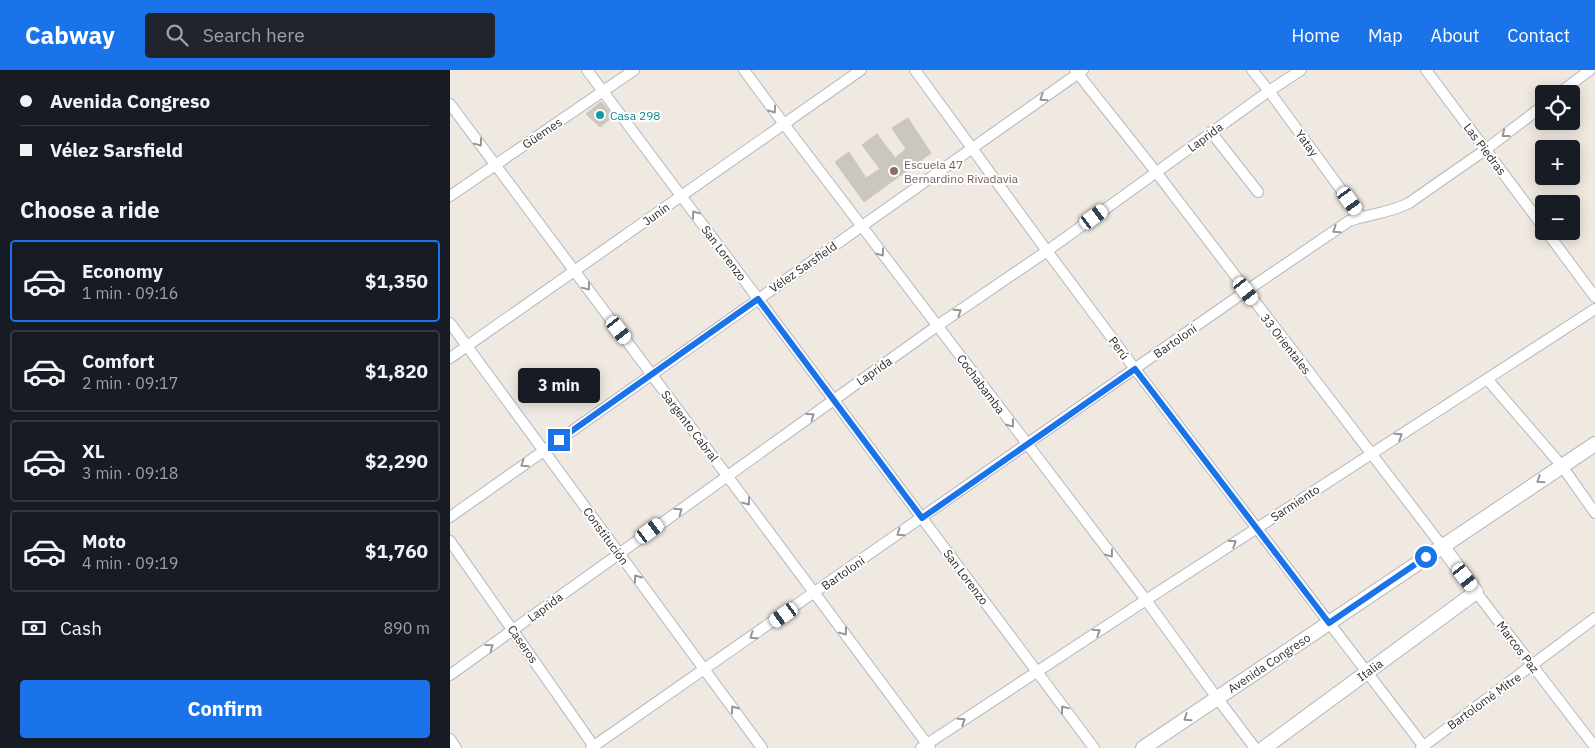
<!DOCTYPE html>
<html lang="en">
<head>
<meta charset="utf-8">
<style>
  body { margin:0; font-family:"IBM Plex Sans",sans-serif; background:#20242c; color:#f1f3f6; height:100vh; display:flex; flex-direction:column; font-size:19px; white-space:nowrap }
  * { box-sizing:border-box; margin:0 }
  p { font-size:16px; color:#9ea1a6 }
  .icon { flex:none; width:28px; height:28px; fill:none; stroke:currentColor; stroke-width:2; stroke-linecap:round; stroke-linejoin:round }
  .map { position:relative; flex:1; overflow:hidden }
  .drawer { display:flex; flex-direction:column; background:#171b24; width:450px }
  .drawer>* { flex:none }
  .top-card { display:grid; align-content:center; height:110px; padding:0 20px; background:#171b24 }
  .tools { position:absolute; left:1085px; top:15px; display:grid; gap:10px }
  .tools a { display:grid; place-items:center; width:45px; height:45px; border-radius:5px; background:#171b24; box-shadow:0 2px 12px #0003; font-size:25px }
  .end { position:absolute; width:22px; height:22px; margin:-11px; border:6px solid #1a73e8; background:#fff; box-shadow:0 0 0 2px #fff }
  .from { border-radius:50% }
  .bubble { position:absolute; height:35px; border-radius:5px; background:#171b24; box-shadow:0 2px 12px #0003; font-size:16px; font-weight:800; line-height:35px; text-align:center }
  .car { position:absolute; width:15px; height:30px; margin:-15px -8px; border-radius:6px; box-shadow:0 0 4px 1px #0007; background:linear-gradient(#fff 24%,#345 0 40%,#fff 0 76%,#345 0 86%,#fff 0) }
  .top-card b { display:flex; align-items:center; gap:18px; height:48px; font-size:19px }
  .top-card b+b { border-top:1px solid #363941 }
  .top-card i { width:12px; height:12px; background:#f1f3f6 }
  ul { padding:0; list-style:none }
  li { display:flex; align-items:center; gap:15px; height:82px; margin:0 10px 8px; padding:0 10px; border:2px solid #363941; border-radius:5px }
  li div { flex:1 }
  li b { display:block; font-size:19px }
  li em { font-style:normal; font-weight:800 }
  li.active { border-color:#1a73e8 }
  li>.icon { width:45px; height:45px; stroke-width:1.5 }
  h2 { padding:0 20px; font-size:22px; line-height:60px }
  .pay { display:flex; align-items:center; gap:12px; height:55px; padding:0 20px; font-size:19px }
  .pay p { margin-inline-start:auto }
  .cta { display:flex; gap:10px; margin-top:auto; padding:10px 20px }
  .cta a { flex:1; height:58px; border-radius:5px; background:#1a73e8; color:#fff; font-size:20px; font-weight:800; line-height:58px; text-align:center }
  header { display:flex; align-items:center; gap:30px; box-sizing:border-box; height:70px; padding:0 25px; background:#1a73e8; color:#fff }
  header strong { font-size:24px }
  nav { display:flex; gap:28px; margin-inline-start:auto; font-size:18px }
  .search { width:350px; height:45px; background:#20242c; display:flex; align-items:center; gap:12px; box-sizing:border-box; padding:0 18px; border-radius:5px; color:#9ea1a6; font-size:19px }
  main { display:flex; flex:1; min-height:0 }
  .map>svg:first-child { display:block }
</style>
</head>
<body>
<header>
<strong>Cabway</strong>
<div class="search"><svg class="icon" aria-label="search" viewBox="0 0 24 24"><circle cx="10" cy="10" r="6"/><path d="M15 15l6 6"/></svg>Search here</div>
<nav><a>Home</a><a>Map</a><a>About</a><a>Contact</a></nav>
</header>
<main>
<section class="drawer">
<div class="top-card">
<b><i class="from"></i>Avenida Congreso</b>
<b><i></i>Vélez Sarsfield</b>
</div>
<h2>Choose a ride</h2>
<ul>
<li class="active"><svg class="icon" aria-label="car" viewBox="0 0 24 24"><path d="M5 17H2v-5l4-1 3-4h7l3 4 3 1v5h-3M9 17h6M6 11h13"/><circle cx="7" cy="17" r="2"/><circle cx="17" cy="17" r="2"/></svg><div><b>Economy</b><p>1 min · 09:16</p></div><em>$1,350</em></li>
<li><svg class="icon" aria-label="car" viewBox="0 0 24 24"><path d="M5 17H2v-5l4-1 3-4h7l3 4 3 1v5h-3M9 17h6M6 11h13"/><circle cx="7" cy="17" r="2"/><circle cx="17" cy="17" r="2"/></svg><div><b>Comfort</b><p>2 min · 09:17</p></div><em>$1,820</em></li>
<li><svg class="icon" aria-label="car" viewBox="0 0 24 24"><path d="M5 17H2v-5l4-1 3-4h7l3 4 3 1v5h-3M9 17h6M6 11h13"/><circle cx="7" cy="17" r="2"/><circle cx="17" cy="17" r="2"/></svg><div><b>XL</b><p>3 min · 09:18</p></div><em>$2,290</em></li>
<li><svg class="icon" aria-label="car" viewBox="0 0 24 24"><path d="M5 17H2v-5l4-1 3-4h7l3 4 3 1v5h-3M9 17h6M6 11h13"/><circle cx="7" cy="17" r="2"/><circle cx="17" cy="17" r="2"/></svg><div><b>Moto</b><p>4 min · 09:19</p></div><em>$1,760</em></li>
</ul>
<div class="pay"><svg class="icon" aria-label="cash" viewBox="0 0 24 24"><path d="M3 7h18v10H3z"/><circle cx="12" cy="12" r="2"/></svg>Cash<p>890 m</p></div>
<div class="cta"><a>Confirm</a></div>
</section>
<div class="map">
<svg width="1145" height="678" viewBox="0 0 1145 678">
  <rect width="100%" height="100%" fill="#efe9e1"/>
  <g fill="#cbc7bf" stroke="#cbc5ba">
    <path d="M151,32L164,46L150,57L136,44Z"/>
    <path d="M458,48L481,83L414,132L385,92L399,82L416,108L430,99L412,75L427,64L445,88L456,79L442,58Z"/>
  </g>
  <g fill="none" stroke-linecap="round" stroke-linejoin="round">
    <g stroke="#b4b7c1" stroke-width="12">
      <g id="street">
        <path d="M137,0L644,678"/>
        <path d="M294,0L334,54L696,530L767,628L805,678"/>
        <path d="M465,0L597,181L685,299L975,678"/>
        <path d="M625,0L706,102L992,476"/>
        <path d="M802,0L819,21L911,147"/>
        <path d="M976,0L1094,158"/>
        <path d="M1108,24L1140,0"/>
        <path d="M0,34L480,678"/>
        <path d="M761,62L808,122"/>
        <path d="M0,126L184,0"/>
        <path d="M1096,161L1145,227"/>
        <path d="M0,253L312,678"/>
        <path d="M0,288L411,0"/>
        <path d="M1037,309L1112,396L1145,443"/>
        <path d="M0,447L633,0"/>
        <path d="M0,471L145,678"/>
        <path d="M1026,522L1145,677"/>
        <path d="M0,605L487,256L597,181L819,21L851,0"/>
        <path d="M0,669L6,678"/>
        <path d="M141,678L796,221L899,151C919,144 940,143 959,133L1035,80L1094,35"/>
        <path d="M471,678L696,530L1145,239"/>
        <path d="M971,678L1145,548"/>
      </g>
    </g>
    <g stroke="#b4b7c1" stroke-width="16">
      <g id="secondary">
        <path d="M693,678L1145,374"/>
        <path d="M814,678L1026,522L992,476"/>
      </g>
    </g>
    <use href="#street" stroke="#fff" stroke-width="10"/>
    <use href="#secondary" stroke="#fff" stroke-width="14"/>
  </g>
  <defs><path id="oneway-chevron" d="M-2-3.5L2.5 0L-2 3.5" fill="none" stroke-width="1.6" stroke-linecap="round" stroke-linejoin="round" transform="scale(1.25)"/></defs>
  <g stroke="#969696">
    <use href="#oneway-chevron" transform="translate(593 28) rotate(145)"/>
    <use href="#oneway-chevron" transform="translate(323 40) rotate(54)"/>
    <use href="#oneway-chevron" transform="translate(1055 64) rotate(142)"/>
    <use href="#oneway-chevron" transform="translate(29 73) rotate(53)"/>
    <use href="#oneway-chevron" transform="translate(245 144) rotate(-127)"/>
    <use href="#oneway-chevron" transform="translate(886 160) rotate(146)"/>
    <use href="#oneway-chevron" transform="translate(431 183) rotate(53)"/>
    <use href="#oneway-chevron" transform="translate(137 217) rotate(53)"/>
    <use href="#oneway-chevron" transform="translate(508 242) rotate(-34)"/>
    <use href="#oneway-chevron" transform="translate(361 346) rotate(-36)"/>
    <use href="#oneway-chevron" transform="translate(561 354) rotate(53)"/>
    <use href="#oneway-chevron" transform="translate(949 366) rotate(-33)"/>
    <use href="#oneway-chevron" transform="translate(74 394) rotate(145)"/>
    <use href="#oneway-chevron" transform="translate(1090 410) rotate(146)"/>
    <use href="#oneway-chevron" transform="translate(297 432) rotate(53)"/>
    <use href="#oneway-chevron" transform="translate(229 441) rotate(-36)"/>
    <use href="#oneway-chevron" transform="translate(450 463) rotate(145)"/>
    <use href="#oneway-chevron" transform="translate(783 473) rotate(-33)"/>
    <use href="#oneway-chevron" transform="translate(660 484) rotate(53)"/>
    <use href="#oneway-chevron" transform="translate(187 508) rotate(-126)"/>
    <use href="#oneway-chevron" transform="translate(394 562) rotate(53)"/>
    <use href="#oneway-chevron" transform="translate(647 562) rotate(-33)"/>
    <use href="#oneway-chevron" transform="translate(303 566) rotate(145)"/>
    <use href="#oneway-chevron" transform="translate(40 577) rotate(-36)"/>
    <use href="#oneway-chevron" transform="translate(284 639) rotate(-126)"/>
    <use href="#oneway-chevron" transform="translate(614 639) rotate(-127)"/>
    <use href="#oneway-chevron" transform="translate(737 648) rotate(146)"/>
    <use href="#oneway-chevron" transform="translate(512 651) rotate(-33)"/>
  </g>
  <g fill="none" stroke-linecap="round" stroke-linejoin="round">
    <path stroke="#1a73e8" stroke-width="6" d="M109,370L308,229L472,448L685,299L879,553L976,487"/>
  </g>
  <circle fill="#0f9aa8" stroke="#fff" stroke-width="2" cx="150" cy="45" r="5"/>
  <circle fill="#8d6e63" stroke="#fff" stroke-width="2" cx="444" cy="101" r="5"/>
  <g text-anchor="middle" dominant-baseline="central" stroke-width="4" stroke-linejoin="round" paint-order="stroke">
    <g font-size="12" fill="#0d838f" stroke="#fff" text-anchor="start">
      <text x="160" y="45">Casa 298</text>
    </g>
    <g font-size="12" fill="#2e2e2e" stroke="#fff">
      <text transform="translate(92 63) rotate(-34)">Güemes</text>
      <text transform="translate(755 67) rotate(-36)">Laprida</text>
      <text transform="translate(857 73) rotate(54)">Yatay</text>
      <text transform="translate(1035 79) rotate(53)">Las Piedras</text>
      <text transform="translate(206 144) rotate(-35)">Junín</text>
      <text transform="translate(274 183) rotate(53)">San Lorenzo</text>
      <text transform="translate(353 197) rotate(-35)">Vélez Sarsfield</text>
      <text transform="translate(725 271) rotate(-35)">Bartoloni</text>
      <text transform="translate(836 274) rotate(52)">33 Orientales</text>
      <text transform="translate(669 278) rotate(53)">Perú</text>
      <text transform="translate(424 301) rotate(-35)">Laprida</text>
      <text transform="translate(531 314) rotate(53)">Cochabamba</text>
      <text transform="translate(240 356) rotate(53)">Sargento Cabral</text>
      <text transform="translate(845 433) rotate(-33)">Sarmiento</text>
      <text transform="translate(156 466) rotate(54)">Constitución</text>
      <text transform="translate(393 503) rotate(-35)">Bartoloni</text>
      <text transform="translate(516 507) rotate(53)">San Lorenzo</text>
      <text transform="translate(95 537) rotate(-36)">Laprida</text>
      <text transform="translate(73 574) rotate(55)">Caseros</text>
      <text transform="translate(1068 577) rotate(53)">Marcos Paz</text>
      <text transform="translate(819 593) rotate(-34)">Avenida Congreso</text>
      <text transform="translate(920 600) rotate(-36)">Italia</text>
      <text transform="translate(1034 631) rotate(-36)">Bartolomé Mitre</text>
    </g>
    <g font-size="12" fill="#785e54" stroke="#fff" text-anchor="start">
      <text x="454" y="94">Escuela 47<tspan x="454" dy="14">Bernardino Rivadavia</tspan></text>
    </g>
  </g>
</svg>
<div class="tools">
<a><svg class="icon" aria-label="locate" viewBox="0 0 24 24"><circle cx="12" cy="12" r="6"/><path d="M12 2v4M12 18v4M2 12h4M18 12h4"/></svg></a>
<a>+</a>
<a>−</a>
</div>
<i class="end from" style="left:976px;top:487px"></i>
<i class="end" style="left:109px;top:370px"></i>
<div class="bubble" style="left:68px;top:298px;width:82px">3 min</div>
<i class="car" style="left:900px;top:131px;rotate:144deg"></i>
<i class="car" style="left:644px;top:147px;rotate:54deg"></i>
<i class="car" style="left:796px;top:221px;rotate:142deg"></i>
<i class="car" style="left:169px;top:260px;rotate:143deg"></i>
<i class="car" style="left:200px;top:461px;rotate:54deg"></i>
<i class="car" style="left:1015px;top:507px;rotate:143deg"></i>
<i class="car" style="left:334px;top:545px;rotate:235deg"></i>
</div>
</main>
</body>
</html>
